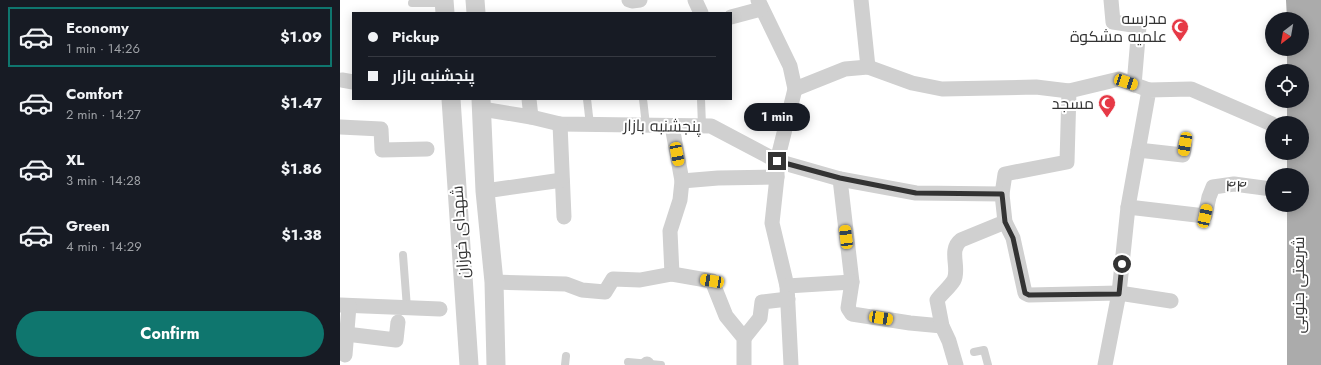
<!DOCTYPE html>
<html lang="en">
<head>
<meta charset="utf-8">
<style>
  body { margin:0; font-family:Jost,Cairo,sans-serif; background:#242831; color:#f1f3f6; height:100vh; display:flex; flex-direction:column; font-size:15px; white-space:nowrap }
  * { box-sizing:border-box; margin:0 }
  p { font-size:13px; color:#9ea1a6 }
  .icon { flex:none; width:22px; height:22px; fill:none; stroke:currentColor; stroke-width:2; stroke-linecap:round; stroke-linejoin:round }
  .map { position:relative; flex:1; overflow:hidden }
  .panel { display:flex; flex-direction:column; background:#171b24; width:340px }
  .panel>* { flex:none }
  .hud { position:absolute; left:12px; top:12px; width:380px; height:88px; border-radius:0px; box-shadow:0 2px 10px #0003; display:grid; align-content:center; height:88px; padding:0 16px; background:#171b24 }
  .needle { width:26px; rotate:211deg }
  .tools { position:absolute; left:925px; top:12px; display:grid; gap:8px }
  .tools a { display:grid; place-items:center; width:44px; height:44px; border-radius:50%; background:#171b24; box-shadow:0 2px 10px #0003; font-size:20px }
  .end { position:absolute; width:18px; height:18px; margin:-9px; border:5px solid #333; background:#fff; box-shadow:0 0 0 2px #fff }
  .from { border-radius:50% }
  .bubble { position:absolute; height:28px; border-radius:14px; background:#171b24; box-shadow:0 2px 10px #0003; font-size:13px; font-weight:700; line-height:28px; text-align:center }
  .car { position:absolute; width:12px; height:24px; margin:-12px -6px; border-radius:5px; box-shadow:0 0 3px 1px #0007; background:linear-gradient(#f5c518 24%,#345 0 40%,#f5c518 0 76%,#345 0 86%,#f5c518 0) }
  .hud b { display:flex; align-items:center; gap:14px; height:38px; font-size:15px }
  .hud b+b { border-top:1px solid #363941 }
  .hud i { width:10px; height:10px; background:#f1f3f6 }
  ul { padding:7px 0 0; list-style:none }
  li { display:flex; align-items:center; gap:12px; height:60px; margin:0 8px 6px; padding:0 8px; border:2px solid transparent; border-radius:0px }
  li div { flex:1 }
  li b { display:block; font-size:15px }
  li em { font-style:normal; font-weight:700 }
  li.active { border-color:#0f766e }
  li>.icon { width:36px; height:36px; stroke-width:1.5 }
  .primary-button { display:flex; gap:8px; margin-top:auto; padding:8px 16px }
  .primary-button a { flex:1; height:46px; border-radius:24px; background:#0f766e; color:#fff; font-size:16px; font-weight:700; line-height:46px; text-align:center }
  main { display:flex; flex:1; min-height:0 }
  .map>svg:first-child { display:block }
</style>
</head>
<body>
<main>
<section class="panel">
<ul>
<li class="active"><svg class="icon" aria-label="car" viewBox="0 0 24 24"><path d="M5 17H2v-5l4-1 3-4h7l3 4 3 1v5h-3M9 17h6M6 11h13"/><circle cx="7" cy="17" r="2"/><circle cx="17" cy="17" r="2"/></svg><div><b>Economy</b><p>1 min · 14:26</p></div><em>$1.09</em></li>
<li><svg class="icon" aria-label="car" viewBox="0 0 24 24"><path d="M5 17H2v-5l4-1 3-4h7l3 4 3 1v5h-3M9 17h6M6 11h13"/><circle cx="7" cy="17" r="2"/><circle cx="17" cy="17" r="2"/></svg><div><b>Comfort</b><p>2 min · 14:27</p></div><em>$1.47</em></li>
<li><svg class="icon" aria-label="car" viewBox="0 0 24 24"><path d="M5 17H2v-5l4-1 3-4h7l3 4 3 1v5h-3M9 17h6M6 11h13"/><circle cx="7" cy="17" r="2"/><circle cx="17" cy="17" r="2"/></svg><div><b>XL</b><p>3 min · 14:28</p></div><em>$1.86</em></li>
<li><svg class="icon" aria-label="car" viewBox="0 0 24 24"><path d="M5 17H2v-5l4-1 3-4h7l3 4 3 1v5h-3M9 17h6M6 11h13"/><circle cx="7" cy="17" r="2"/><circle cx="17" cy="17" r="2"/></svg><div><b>Green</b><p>4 min · 14:29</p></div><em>$1.38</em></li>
</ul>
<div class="primary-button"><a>Confirm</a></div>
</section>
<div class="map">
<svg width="981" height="365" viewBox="0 0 981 365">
  <rect width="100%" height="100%" fill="#fff"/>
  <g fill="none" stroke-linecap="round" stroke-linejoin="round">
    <g stroke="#d0d0d0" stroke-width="8">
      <path d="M72,3H104"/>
      <path d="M247,99L250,125"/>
      <path d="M303,99L306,125"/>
      <path d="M361,99L362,126"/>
      <path d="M63,255L67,308"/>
      <path d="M634,352L644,350L648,365"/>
      <path d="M288,362L321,365"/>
      <path d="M225,365L226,356"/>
    </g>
    <g stroke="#d0d0d0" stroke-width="15">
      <path d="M289,0L292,1L300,0"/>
      <path d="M355,0L361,13"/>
      <path d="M418,0L450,66L455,89L437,161V177L432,223L447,286L451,365"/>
      <path d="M521,0L528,67"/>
      <path d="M771,0L773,22L799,26L794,85"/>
      <path d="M391,17L421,9"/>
      <path d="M2,80L13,82"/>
      <path d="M455,89L505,69L528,67L572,83L602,89L696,87L729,91"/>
      <path d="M189,99L191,117"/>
      <path d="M142,109L191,117L220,124L371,126L437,161L500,179L576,193L662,194L665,174L727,162L729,91L779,79L809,90"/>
      <path d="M220,124L224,217"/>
      <path d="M332,126L342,181L340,200L330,231L332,274"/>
      <path d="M0,127L41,129L42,150L87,149"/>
      <path d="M798,150L843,155L845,144"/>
      <path d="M500,179L512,282L508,308L512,314L570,323L602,326"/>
      <path d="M342,181L378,178L437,177"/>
      <path d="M145,191L222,180"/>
      <path d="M662,194L665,222L673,238L685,293L689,295L779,293L831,301"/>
      <path d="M788,207L865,216L869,197L873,187L894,184L932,189"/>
      <path d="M154,282L226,284L242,290L265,292L273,279L300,280L332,274L372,281L386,316L404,338V365"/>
      <path d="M447,286L512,282"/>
      <path d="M0,305L100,309"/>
      <path d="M6,334L56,340L58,322"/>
      <path d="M404,338L420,318L422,302L448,299"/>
      <path d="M5,355L9,306"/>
      <path d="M307,364V365"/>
      <path d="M616,365L609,341L602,326L597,300C602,293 610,287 614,280C620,268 608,250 621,240L665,222"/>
      <path d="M765,365L779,293L788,207L809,90L851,89L932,124"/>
    </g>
    <g stroke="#d0d0d0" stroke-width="19">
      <path d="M104,0L105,13"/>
      <path d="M135,0L136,13"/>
      <path d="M111,99L129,365"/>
      <path d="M141,99L145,191L154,282L156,365"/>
    </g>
    <g stroke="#ababab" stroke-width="22">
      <path d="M957,0L958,19"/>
      <path d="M958,49V71"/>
      <path d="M958,101V123"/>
      <path d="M958,153V175"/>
      <path d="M958,205V365"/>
      <path d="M977,365V0"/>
    </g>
  </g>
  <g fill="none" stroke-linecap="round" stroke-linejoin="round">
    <path stroke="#333" stroke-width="5" d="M437,161L500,178L576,193L662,194L665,222L673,238L685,293L689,295L779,294L782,264"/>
  </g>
  <defs>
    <g id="mosque-pin" transform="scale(0.9)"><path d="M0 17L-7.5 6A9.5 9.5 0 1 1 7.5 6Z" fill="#e63946" stroke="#fff"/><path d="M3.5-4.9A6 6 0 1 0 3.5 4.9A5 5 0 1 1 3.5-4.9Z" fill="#fff"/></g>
  </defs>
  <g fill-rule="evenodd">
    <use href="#mosque-pin" x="840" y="27"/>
    <use href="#mosque-pin" x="767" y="103"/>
  </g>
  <g text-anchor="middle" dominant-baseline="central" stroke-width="4" stroke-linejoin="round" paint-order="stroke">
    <g font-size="16" fill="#333" stroke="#fff" text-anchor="end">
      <text x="827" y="18">مدرسه<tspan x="827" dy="18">علمیه مشکوة</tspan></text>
      <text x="754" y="103">مسجد</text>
    </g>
    <g font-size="16" fill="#333" stroke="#fff">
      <text transform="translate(322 126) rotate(1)">پنجشنبه بازار</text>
      <text transform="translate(896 186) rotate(1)">۴۴</text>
      <text transform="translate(120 232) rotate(-94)">شهدای خوزان</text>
      <text transform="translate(958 285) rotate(-90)">شریعتی جنوبی</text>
    </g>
  </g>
</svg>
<div class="tools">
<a><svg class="needle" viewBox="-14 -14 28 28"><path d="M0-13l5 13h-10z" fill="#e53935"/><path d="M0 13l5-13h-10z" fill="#9ea1a6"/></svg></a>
<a><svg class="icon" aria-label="locate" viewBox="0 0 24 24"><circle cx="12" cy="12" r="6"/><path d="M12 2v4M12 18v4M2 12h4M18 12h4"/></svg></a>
<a>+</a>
<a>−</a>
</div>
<i class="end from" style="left:782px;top:264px"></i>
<i class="end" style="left:437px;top:161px"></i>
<div class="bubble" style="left:404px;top:103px;width:66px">1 min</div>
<i class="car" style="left:786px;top:82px;rotate:108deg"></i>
<i class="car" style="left:845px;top:144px;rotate:190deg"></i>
<i class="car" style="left:337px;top:154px;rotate:169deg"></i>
<i class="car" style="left:865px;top:216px;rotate:12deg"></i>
<i class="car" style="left:506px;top:237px;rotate:353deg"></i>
<i class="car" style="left:372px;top:281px;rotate:279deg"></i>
<i class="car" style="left:541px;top:318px;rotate:99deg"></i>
<div class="hud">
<b><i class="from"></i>Pickup</b>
<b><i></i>پنجشنبه بازار</b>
</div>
</div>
</main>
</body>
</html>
